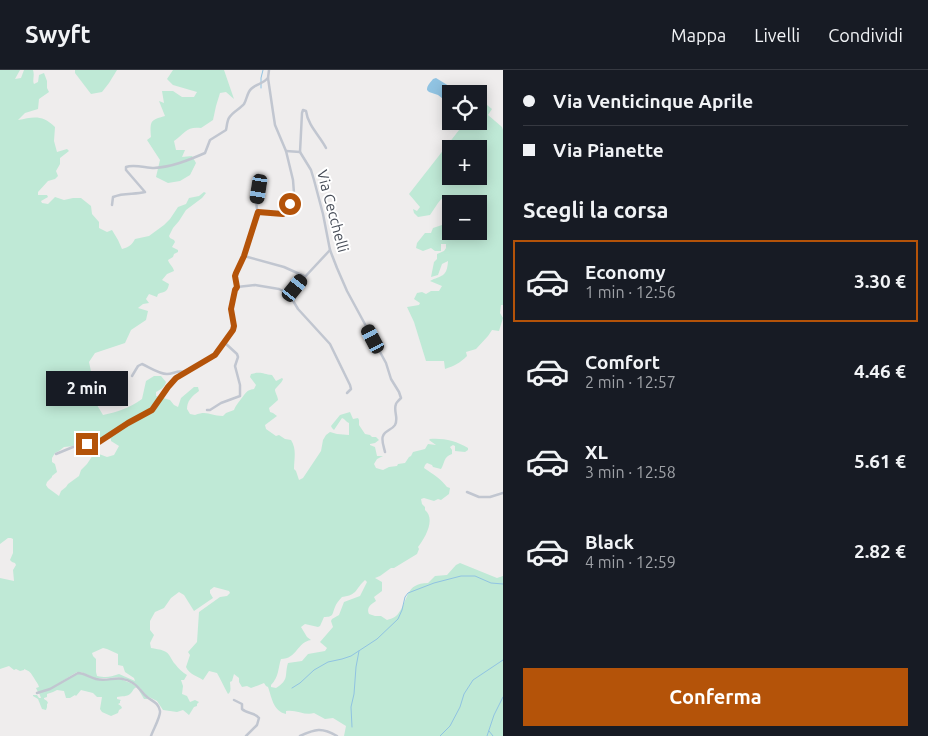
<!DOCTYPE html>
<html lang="it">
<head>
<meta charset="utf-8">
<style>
  body { margin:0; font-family:Ubuntu,sans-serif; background:#242831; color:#f1f3f6; height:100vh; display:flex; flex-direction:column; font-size:19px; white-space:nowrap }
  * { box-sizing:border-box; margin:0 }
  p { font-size:16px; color:#9ea1a6 }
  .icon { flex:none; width:28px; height:28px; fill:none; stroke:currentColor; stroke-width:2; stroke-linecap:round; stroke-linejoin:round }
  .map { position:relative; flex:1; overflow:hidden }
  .drawer { display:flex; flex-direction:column; background:#171b24; width:425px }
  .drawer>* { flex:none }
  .top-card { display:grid; align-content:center; height:110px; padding:0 20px; background:#171b24 }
  .controls { position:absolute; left:442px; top:15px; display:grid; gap:10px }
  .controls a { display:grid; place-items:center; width:45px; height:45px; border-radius:0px; background:#171b24; box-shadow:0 2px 12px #0003; font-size:25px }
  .end { position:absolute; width:22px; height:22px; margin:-11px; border:6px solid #b45309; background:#fff; box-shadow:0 0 0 2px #fff }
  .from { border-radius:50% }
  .bubble { position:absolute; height:35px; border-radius:0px; background:#171b24; box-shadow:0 2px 12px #0003; font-size:16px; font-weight:600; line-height:35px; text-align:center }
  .car { position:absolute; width:15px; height:30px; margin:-15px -8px; border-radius:6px; box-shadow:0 0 4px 1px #0007; background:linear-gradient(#222 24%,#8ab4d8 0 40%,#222 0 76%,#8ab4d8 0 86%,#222 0) }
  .top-card b { display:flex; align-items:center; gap:18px; height:48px; font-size:19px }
  .top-card b+b { border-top:1px solid #363941 }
  .top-card i { width:12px; height:12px; background:#f1f3f6 }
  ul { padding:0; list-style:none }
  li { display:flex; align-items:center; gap:15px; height:82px; margin:0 10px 8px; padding:0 10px; border:2px solid transparent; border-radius:0px }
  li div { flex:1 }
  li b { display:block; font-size:19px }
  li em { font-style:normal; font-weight:600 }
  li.selected { border-color:#b45309 }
  li>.icon { width:45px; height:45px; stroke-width:1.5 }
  h2 { padding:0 20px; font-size:22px; line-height:60px }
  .cta { display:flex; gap:10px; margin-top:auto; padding:10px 20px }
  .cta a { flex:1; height:58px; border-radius:0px; background:#b45309; color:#fff; font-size:20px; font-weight:600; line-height:58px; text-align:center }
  header { display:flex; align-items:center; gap:30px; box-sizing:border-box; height:70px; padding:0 25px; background:#171b24; border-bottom:1px solid #363941 }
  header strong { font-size:24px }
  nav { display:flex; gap:28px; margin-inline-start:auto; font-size:18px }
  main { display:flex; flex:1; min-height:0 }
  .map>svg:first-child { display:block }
</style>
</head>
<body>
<header>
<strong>Swyft</strong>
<nav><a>Mappa</a><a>Livelli</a><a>Condividi</a></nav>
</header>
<main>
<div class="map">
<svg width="503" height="666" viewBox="0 0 503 666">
  <rect width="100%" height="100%" fill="#efeded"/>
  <g fill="#bfe9d6" fill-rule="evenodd">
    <path d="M0,0H20L15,9L21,8L24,0H33C35,6 32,10 34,14L38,12L39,5L44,3L47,11V18L49,22L39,29L38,39L25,43L18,50C33,47 42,44 55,57L54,71L57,82L67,79L69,81L60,88V94L56,101L58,106L55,109L48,111L38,122V125H47L48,127L41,131L42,133L48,134L55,127L64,130L73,128H81L91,136L92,144L99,152V158L107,162L112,160L118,170L122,179C129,177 132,175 135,169L149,166L164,155L170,149L178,137L186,134L189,128L199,126L204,122L206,123L202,128L186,140L179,151L173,158L169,166L170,168L174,170L175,172L172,177L178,180V182L174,184L173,187L168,190C169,194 173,196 174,201L167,204L162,210L169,214C167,223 165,221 158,224L157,227L149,224L146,229L149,233L143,234L138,238L148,241L146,250L131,260L125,273L95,283L89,292L92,306L81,323L91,325L103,345C118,342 129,338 142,329L146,311L154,306H161L166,312C165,317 160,320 156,322V326L170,330L174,335L178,337L181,328L194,317H198L199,321C192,326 187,331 187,339L190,344L195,345C208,340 210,346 223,346L226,343L234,340C236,335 238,333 241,329C246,323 246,320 254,319L256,315L250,307L251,304C261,301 263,304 272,305L276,311L282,308L283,309C282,313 275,318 275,320C275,322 278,327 278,330L269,338L270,342L273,343L277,346L265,355L266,359L276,366L279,365L285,369L291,370C297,379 294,389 294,399L296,401L299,410L303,408L321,381L323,370L326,365L330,362L337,364L349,365V353C346,352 345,349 342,348L334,360L332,358L331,356L340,345L350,342L353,349L358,348L359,350V355L365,364L370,365L372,367H376L379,370L375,373L370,374V375L375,377L377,386H383L377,389L374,394L376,398L383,400L389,397L397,396L398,394L405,393L409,387L411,386L413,382L425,379L428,374L436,375L429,370L430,369C444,368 456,371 468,378V380L465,382L455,381V376L453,375L450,377L452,380V384C443,387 445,393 441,399L433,397L432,395L427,393L425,395L424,398C433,404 441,409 447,417L450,418L449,424L441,430L438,429L434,431L424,428L421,429L422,434L425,437V440C436,449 425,468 418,477L419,479L417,484L394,498H391L380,506L375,508L382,512V521L374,527L376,531C371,534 366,538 369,544L375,546H381L387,550C391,549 396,547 398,544C409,530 405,513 428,513L435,506L447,505L456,495L460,493L497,508L503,506V666H344L346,656L333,648L325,649L314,643C305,646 296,639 286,641V644C273,641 272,628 268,617L266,616L264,613C260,615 256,616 251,618L247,616L242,617L239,612V608L234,604L232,611L230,612C230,616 232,621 228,624C224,617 221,610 217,603L209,601L203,610C197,606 189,604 186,597L190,585L188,582L197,572L199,542L220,527L227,526L230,523L229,521L214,517L210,520V523L213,528L194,541L184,525L179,522L171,528L164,538L155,542L150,551V560L154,565L150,573L151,578C155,579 160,579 164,581C170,583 171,590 175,594C179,599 182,602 187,605L184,610H181L183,616L182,624L187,626L190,632L195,630L199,632L197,634V636L194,637L189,645L183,640L177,642L163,640L157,631L147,626L140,618L127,609L118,607L110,608H95L81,602H77L49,619L38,622L36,618L39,617C38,613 36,612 34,608C30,602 31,602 24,599V600L20,601L16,599L14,600L9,596L0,599V508L14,511L13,500L16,495L15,493L12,492L10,490L13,483V469L11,468H8L0,474ZM106,366L111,369V371L119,376L114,385L107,387L99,384L93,385L87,394L81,400L79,406L68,414L66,417L61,421L59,426L48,418L46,415L47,412L52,407V406L57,402L55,394L52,392V388L55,383L59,381L64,377C71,377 77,374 84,374C88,374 93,376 97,377ZM365,510L367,512L360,526L344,532L339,545L332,549L331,551L333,557L320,572L327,578L325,581L308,584L302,591L288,593C284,606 290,609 276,618L271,617V615C279,607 278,598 281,589C297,589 297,572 311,570L307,567L301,557L305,554L318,557L320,556L324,547C334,547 332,544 335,537C336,534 339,530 342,527C358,525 355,519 365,510ZM103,578L107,579L118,584V595L123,596L125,602L134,608L135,611L119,604C110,607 107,608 97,606L96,602V589L93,586L92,583Z"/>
    <path d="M75,0H117L109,13L102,22L91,24L75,3Z"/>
    <path d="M173,0H224L234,29L226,22L220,23L216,36L213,50L201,58C187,56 185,63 174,71L176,80H185L182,87L192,86L196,93L190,105L180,111L168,113L156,107L160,90L147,70L151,67C150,51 150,50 165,46L159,31L164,33L162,21H173L182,27H194L197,22L173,15L167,9Z"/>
    <path d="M487,35L492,39L488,45L502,57L503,60V235H501L500,243L503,248L499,261L492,260L488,266L476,279L466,282L467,286C460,293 454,296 445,299L444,291H426L414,252L407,237L419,235L420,233L414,229L417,223L422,222L426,224L431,221H439L442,216L430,211C441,205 447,208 448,191L442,194L438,205L431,207L434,192L437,189V184L444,181L446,178V174H441V181H435L431,178L423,181L416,178L417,173L425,163H431L433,158L442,155V148L451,139V161H479V134H456L457,132L443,127L438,133L430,145L418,147L414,143L413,139L417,141L420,137L409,124L463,55L473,51H479V42L482,36ZM451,79H479V106H451Z"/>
    <path d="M78,603L95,609H120L133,614L148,629H144L137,617L135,618C133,619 133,621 131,623C128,627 121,626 117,627V629L121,630L120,631V633L118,634L121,636L122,638L119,640L118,643L111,646L102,642L100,639L102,627H97L93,623L81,620L76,626L75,625L70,628H66L64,621L57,620L53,622L47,624V627L44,628V629L47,631L48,633L47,634V637L46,640L42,639L38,629L33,626V625H37L39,628H41L39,623Z"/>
  </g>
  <path fill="#90c3e2" d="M436,8L462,24H451V35L438,25L429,22L427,20C427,15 430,13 433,9Z"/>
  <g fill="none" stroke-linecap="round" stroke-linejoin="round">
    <g stroke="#90c3e2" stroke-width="1">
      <path d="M261,18V8L263,0"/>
      <path d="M292,618L300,613L314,600L328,592L342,589L351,586L377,569L398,549L402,540L405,527L408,523L434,513L461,506H475L491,513L503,514"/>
      <path d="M352,657L351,637L354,624L356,597L359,581"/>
      <path d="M489,661L493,666"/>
      <path d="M440,666L450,656L460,637L464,624L473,610L503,590"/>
      <path d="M487,666L494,645L503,627"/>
    </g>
    <g stroke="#c1c6d0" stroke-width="2.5">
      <path d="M286,81L300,82L311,100L314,110L323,144L330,180L337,198L347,221L386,293L391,309L399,322L401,328C400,329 396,333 396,334C393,341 399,348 395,355C392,360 385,360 383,366C381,370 384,377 385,382"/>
      <path d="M300,82L302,43L303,40L306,41C308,56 320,66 326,78"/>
      <path d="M112,135L113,127C124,122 135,125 145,122L126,100V97C134,94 146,98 154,98C172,97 189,90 205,83L210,70L226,60C227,56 227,51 229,48C232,42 240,39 244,34C247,29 247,23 251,19C257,13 262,15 268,8"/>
      <path d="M258,142C254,133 259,119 261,109L265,108"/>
      <path d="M244,186L284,197L304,206"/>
      <path d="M237,217L235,207L236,203L244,186L258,142L283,144L294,127V123L293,110L286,81L275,55L273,42L268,8L269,0"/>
      <path d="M289,224L298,239L330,274L350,315L351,319L347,323"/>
      <path d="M132,306L138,296L142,294C149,297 159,304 167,304C174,304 176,300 185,302"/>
      <path d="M207,340H210L221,333L240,326V315L235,296L238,287L237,284L225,273"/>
      <path d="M56,384L73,377L99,372L128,353L152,340L170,314L177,308L185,302L215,285L233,260C234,254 232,249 232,242C231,234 233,224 237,217L255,215L279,219L289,224L330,180"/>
      <path d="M467,422L479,427H490L503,423"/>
      <path d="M37,623L50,619L78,603C84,603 89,607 96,609C110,612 119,604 133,613C139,617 142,623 147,627C153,632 158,632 160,641C161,646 153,660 151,666"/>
      <path d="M234,630L242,634V639C247,644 255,642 259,648L257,655L246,666"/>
      <path d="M300,666C315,659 322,657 337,666"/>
    </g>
  </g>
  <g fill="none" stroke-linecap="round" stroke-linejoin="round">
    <path stroke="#b45309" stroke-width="6" d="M87,374L99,372L128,353L152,340L168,317L176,308L215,285L233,260L234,256L231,239L235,220L237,217L235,206L236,203L244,186L258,142L283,144L290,134"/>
  </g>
  <g text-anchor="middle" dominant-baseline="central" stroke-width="4" stroke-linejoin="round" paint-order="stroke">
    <g font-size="15" fill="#474d58" stroke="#fff">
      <text transform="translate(333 141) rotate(75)">Via Cecchelli</text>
    </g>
  </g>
</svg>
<div class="controls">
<a><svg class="icon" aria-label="locate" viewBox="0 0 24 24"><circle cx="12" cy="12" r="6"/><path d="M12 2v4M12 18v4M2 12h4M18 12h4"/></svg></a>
<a>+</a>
<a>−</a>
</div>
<i class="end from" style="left:290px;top:134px"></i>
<i class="end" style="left:87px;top:374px"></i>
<div class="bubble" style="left:46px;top:301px;width:82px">2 min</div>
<i class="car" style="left:259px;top:119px;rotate:189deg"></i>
<i class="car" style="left:295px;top:218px;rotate:39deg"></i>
<i class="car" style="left:373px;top:269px;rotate:332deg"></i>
</div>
<section class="drawer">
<div class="top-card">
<b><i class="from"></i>Via Venticinque Aprile</b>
<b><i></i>Via Pianette</b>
</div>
<h2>Scegli la corsa</h2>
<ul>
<li class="selected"><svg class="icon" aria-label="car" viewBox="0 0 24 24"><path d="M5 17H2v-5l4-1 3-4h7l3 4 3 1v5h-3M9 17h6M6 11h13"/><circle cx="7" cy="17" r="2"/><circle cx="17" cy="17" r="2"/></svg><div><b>Economy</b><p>1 min · 12:56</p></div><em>3.30 €</em></li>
<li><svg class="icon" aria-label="car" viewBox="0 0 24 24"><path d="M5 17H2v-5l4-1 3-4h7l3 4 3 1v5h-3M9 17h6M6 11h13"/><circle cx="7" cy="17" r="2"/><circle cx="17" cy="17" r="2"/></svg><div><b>Comfort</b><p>2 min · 12:57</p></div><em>4.46 €</em></li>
<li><svg class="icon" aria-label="car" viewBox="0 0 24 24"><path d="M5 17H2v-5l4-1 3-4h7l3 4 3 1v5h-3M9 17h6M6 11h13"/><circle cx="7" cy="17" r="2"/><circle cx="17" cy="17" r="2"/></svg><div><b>XL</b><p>3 min · 12:58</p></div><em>5.61 €</em></li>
<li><svg class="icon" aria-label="car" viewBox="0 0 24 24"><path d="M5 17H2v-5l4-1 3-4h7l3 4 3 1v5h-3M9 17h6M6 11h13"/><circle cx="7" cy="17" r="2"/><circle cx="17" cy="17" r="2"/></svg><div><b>Black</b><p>4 min · 12:59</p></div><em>2.82 €</em></li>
</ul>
<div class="cta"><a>Conferma</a></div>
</section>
</main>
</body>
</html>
